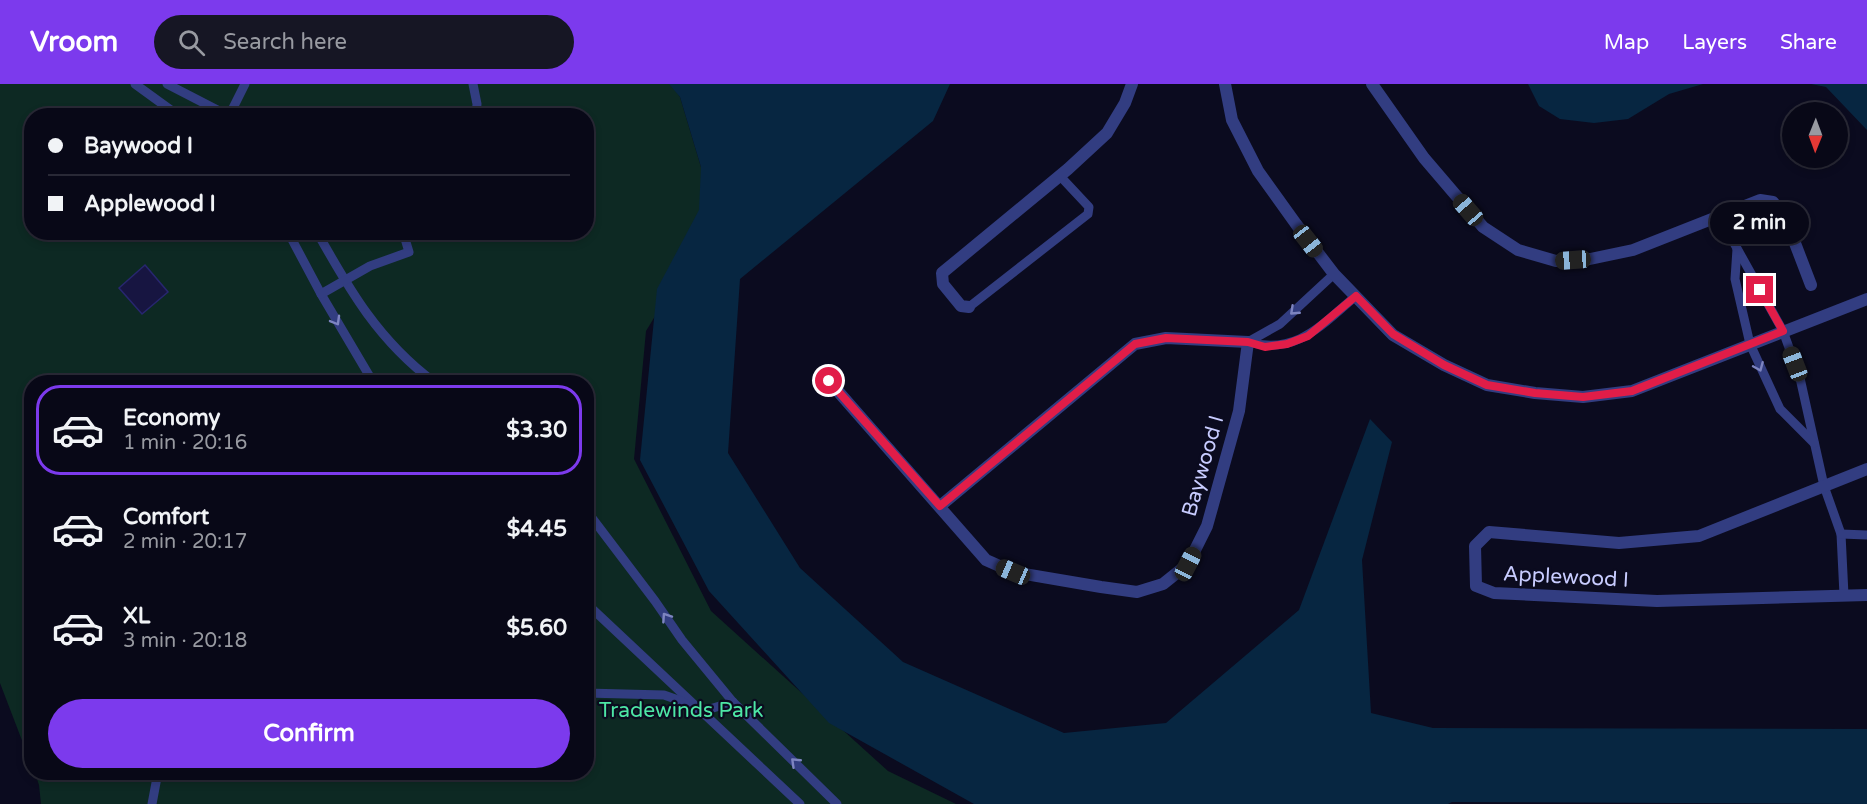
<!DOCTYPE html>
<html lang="en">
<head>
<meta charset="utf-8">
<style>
  body { margin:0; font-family:"Varela Round",sans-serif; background:#161624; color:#f1f3f6; height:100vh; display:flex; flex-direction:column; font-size:22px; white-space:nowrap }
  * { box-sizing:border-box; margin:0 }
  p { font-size:20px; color:#989aa1 }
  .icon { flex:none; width:33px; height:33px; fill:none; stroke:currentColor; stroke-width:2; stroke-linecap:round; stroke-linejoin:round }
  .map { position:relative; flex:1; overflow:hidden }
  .side { position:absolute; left:24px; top:291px; width:570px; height:405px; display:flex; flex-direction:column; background:#080817; border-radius:24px; box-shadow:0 3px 9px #0003,0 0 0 2px #292936 }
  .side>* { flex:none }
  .hud { position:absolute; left:24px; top:24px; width:570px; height:132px; border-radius:24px; box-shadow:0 3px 9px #0003,0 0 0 2px #292936; display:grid; align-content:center; height:132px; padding:0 24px; background:#080817 }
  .needle { width:39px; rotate:181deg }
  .controls { position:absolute; left:1782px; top:18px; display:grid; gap:12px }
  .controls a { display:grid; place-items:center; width:66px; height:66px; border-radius:50%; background:#080817; box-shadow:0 3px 9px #0003,0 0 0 2px #292936; font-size:30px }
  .end { position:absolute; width:27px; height:27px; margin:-14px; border:8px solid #e11d48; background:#fff; box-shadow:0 0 0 3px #fff }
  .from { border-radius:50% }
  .bubble { position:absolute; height:42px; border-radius:21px; background:#080817; box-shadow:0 3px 9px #0003,0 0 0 2px #292936; font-size:20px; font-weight:800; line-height:42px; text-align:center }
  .car { position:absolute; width:18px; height:36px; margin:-18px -9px; border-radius:8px; box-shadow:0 0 4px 2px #0007; background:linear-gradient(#222 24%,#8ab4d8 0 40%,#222 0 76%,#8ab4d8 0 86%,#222 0) }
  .hud b { display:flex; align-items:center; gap:21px; height:57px; font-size:22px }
  .hud b+b { border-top:2px solid #292936 }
  .hud i { width:15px; height:15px; background:#f1f3f6 }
  ul { padding:10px 0 0; list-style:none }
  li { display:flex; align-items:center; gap:18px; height:90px; margin:0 12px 9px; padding:0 12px; border:3px solid transparent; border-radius:24px }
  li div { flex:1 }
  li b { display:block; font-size:22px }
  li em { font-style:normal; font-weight:800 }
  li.on { border-color:#7c3aed }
  li>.icon { width:54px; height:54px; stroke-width:1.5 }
  .primary-button { display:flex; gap:12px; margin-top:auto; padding:12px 24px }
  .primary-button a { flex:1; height:69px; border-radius:36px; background:#7c3aed; color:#fff; font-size:24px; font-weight:800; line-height:69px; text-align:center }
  header { display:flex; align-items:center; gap:36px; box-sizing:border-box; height:84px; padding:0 30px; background:#7c3aed; color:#fff }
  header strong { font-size:28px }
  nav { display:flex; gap:33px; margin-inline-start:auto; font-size:21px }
  .search { width:420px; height:54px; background:#161624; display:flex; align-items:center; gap:15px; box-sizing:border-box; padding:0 21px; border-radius:33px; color:#989aa1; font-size:22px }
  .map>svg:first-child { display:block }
</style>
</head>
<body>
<header>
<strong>Vroom</strong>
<div class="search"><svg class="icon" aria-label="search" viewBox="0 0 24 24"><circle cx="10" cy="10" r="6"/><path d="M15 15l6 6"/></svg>Search here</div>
<nav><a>Map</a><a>Layers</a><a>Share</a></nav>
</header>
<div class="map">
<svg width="1867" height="720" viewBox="0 0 1867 720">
  <rect width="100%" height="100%" fill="#0b0b1f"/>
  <path fill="#0d2923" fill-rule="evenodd" d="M0,0H671L680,13L701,83L706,121L687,180L646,247L634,375L711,527L888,687L956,720H41L39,701L35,689L586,688V298H32L31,680L0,599ZM32,32H586V148H32Z"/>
  <g fill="#072641">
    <path d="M669,0H950L933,37L740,195L728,369L800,484L903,578L1064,649L1166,639L1299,526L1370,335L1392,358L1362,476L1371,629L1433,644L1867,645V720L1452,718L1448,720H974L829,639L709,507L640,376L657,205L699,126L701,83L680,13Z"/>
    <path d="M1528,0H1703L1669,10L1628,35L1594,39L1560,35L1539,22Z"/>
    <path d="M1811,0H1867V46L1826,3Z"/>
  </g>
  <path fill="#171541" stroke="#27266f" stroke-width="1.5" d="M145,181L168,208L142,230L119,204Z"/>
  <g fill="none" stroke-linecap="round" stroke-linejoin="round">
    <g stroke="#323d81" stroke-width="9">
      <path d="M135,0L179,32"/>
      <path d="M167,0L229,32"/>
      <path d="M473,0L477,20L476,32"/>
      <path d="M229,32L245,0"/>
      <path d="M1719,132L1783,247L1800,294L1824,402L1841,450L1844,511"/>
      <path d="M288,148L321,210L373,298"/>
      <path d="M317,148C350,207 379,257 434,298"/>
      <path d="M1737,165L1735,195L1750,260L1780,325L1814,359"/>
      <path d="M321,210L370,182L409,168L403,148"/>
      <path d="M969,223L1088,130L1089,123L1060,92"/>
      <path d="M1248,258C1297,272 1322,240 1356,212"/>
      <path d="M1248,258L1280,240L1334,190"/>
      <path d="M586,426L655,517L682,556L733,618L837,720"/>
      <path d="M1841,450L1867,451"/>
      <path d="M586,519L800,720"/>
      <path d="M586,609L664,611L681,617L694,626"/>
      <path d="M703,627L733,618"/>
      <path d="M152,720L158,688"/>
    </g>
    <g stroke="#323d81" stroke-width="12">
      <path d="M1225,0L1232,36L1258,87L1296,140L1334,190L1393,251L1444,281L1487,301L1535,309L1583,313L1632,307L1867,215"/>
      <path d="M1372,0L1424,74L1483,143L1518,166L1556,177L1590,175L1633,166L1760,116L1773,118L1785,133L1811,201"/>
      <path d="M969,223L961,222L943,200L942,189L1068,85L1107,49L1125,19L1132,0"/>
      <path d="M829,297L986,476L1013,488L1101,503L1137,508L1163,500L1188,480L1207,442L1239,327L1248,258L1166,254L1135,260L940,422"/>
      <path d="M1867,385L1699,452L1619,459L1489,448L1475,462L1476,502L1494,509L1657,517L1867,511"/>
    </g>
  </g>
  <defs><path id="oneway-chevron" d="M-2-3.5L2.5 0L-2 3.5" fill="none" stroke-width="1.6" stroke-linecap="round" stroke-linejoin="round" transform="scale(1.5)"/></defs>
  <g stroke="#7d84c0">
    <use href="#oneway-chevron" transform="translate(1294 227) rotate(137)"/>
    <use href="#oneway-chevron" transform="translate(336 237) rotate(60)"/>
    <use href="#oneway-chevron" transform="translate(1759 283) rotate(67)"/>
    <use href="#oneway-chevron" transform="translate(666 533) rotate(-124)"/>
    <use href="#oneway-chevron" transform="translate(795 678) rotate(-136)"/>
  </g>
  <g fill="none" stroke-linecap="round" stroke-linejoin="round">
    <path stroke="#e11d48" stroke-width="8" d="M829,297L940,422L1135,260L1166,254L1248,258L1265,263L1287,260L1308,252L1356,212L1393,250L1444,281L1487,301L1535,309L1583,313L1632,307L1783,247L1760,206"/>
  </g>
  <g text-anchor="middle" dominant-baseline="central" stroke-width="4.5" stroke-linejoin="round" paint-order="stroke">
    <g font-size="21" fill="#c8ccff" stroke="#0b0b1f">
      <text transform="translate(1203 382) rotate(-74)">Baywood I</text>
      <text transform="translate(1566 493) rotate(3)">Applewood I</text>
    </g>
    <g font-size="21" fill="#4de6a5" stroke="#0b0b1f">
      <text x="681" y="626">Tradewinds Park</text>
    </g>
  </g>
</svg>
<div class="controls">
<a><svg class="needle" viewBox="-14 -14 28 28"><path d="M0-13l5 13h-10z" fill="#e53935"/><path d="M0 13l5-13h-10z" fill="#989aa1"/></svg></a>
</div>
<i class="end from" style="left:829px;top:297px"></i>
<i class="end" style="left:1760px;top:206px"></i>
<div class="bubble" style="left:1710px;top:118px;width:99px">2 min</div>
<i class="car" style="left:1468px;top:126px;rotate:319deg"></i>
<i class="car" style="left:1308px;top:157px;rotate:142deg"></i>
<i class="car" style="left:1573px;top:176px;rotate:266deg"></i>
<i class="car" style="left:1795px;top:280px;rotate:339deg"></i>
<i class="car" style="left:1188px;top:480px;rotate:27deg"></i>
<i class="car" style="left:1013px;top:488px;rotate:293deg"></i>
<div class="hud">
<b><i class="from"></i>Baywood I</b>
<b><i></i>Applewood I</b>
</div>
<section class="side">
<ul>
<li class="on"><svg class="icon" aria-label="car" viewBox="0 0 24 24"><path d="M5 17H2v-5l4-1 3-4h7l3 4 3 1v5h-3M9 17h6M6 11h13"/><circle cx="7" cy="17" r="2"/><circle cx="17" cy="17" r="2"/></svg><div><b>Economy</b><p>1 min · 20:16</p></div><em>$3.30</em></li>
<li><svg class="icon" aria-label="car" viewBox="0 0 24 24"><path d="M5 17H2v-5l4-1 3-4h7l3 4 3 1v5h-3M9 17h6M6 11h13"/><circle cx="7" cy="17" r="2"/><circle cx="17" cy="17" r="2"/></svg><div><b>Comfort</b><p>2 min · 20:17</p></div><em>$4.45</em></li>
<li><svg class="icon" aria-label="car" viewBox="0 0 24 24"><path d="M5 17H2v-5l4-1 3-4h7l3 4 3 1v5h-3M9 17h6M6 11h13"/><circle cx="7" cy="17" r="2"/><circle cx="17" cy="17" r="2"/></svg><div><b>XL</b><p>3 min · 20:18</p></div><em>$5.60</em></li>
</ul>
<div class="primary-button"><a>Confirm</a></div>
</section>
</div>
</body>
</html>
